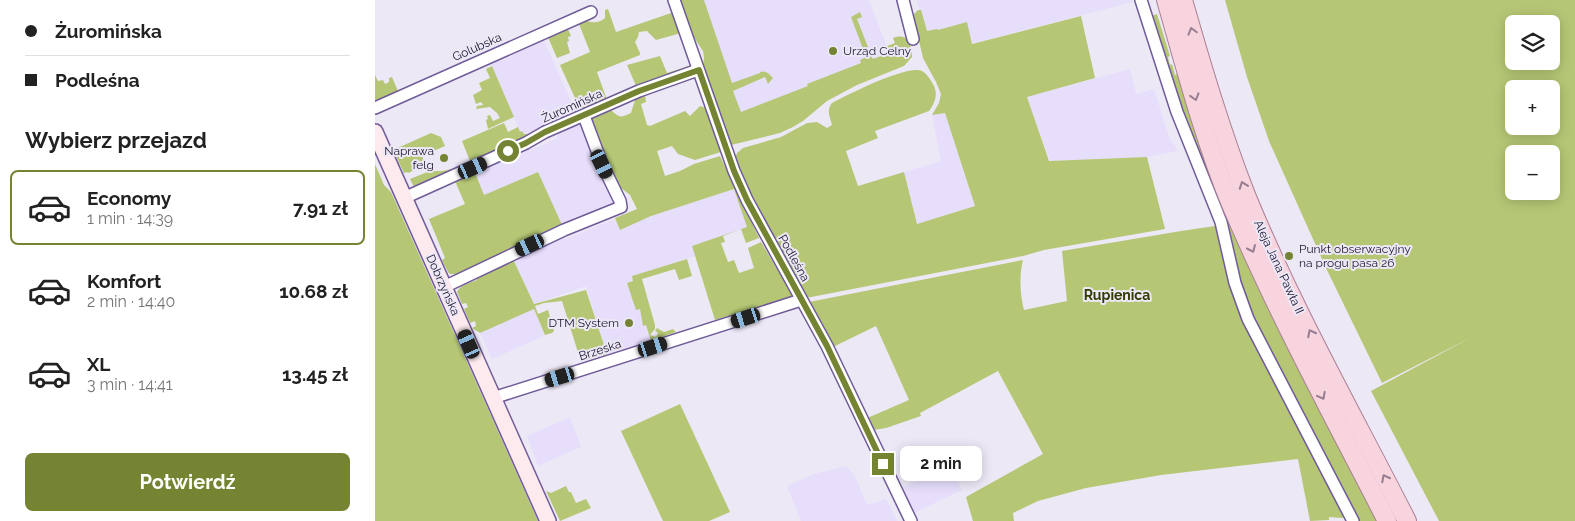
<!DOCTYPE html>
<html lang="pl">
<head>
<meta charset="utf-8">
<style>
  body { margin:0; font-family:Raleway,sans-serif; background:#f6f6f6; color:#222; height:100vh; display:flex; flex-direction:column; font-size:19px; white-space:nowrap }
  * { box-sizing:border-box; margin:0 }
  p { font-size:16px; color:#767676 }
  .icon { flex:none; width:28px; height:28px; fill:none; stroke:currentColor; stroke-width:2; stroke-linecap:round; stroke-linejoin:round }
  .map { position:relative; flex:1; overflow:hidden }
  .panel { display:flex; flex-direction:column; background:#fff; width:375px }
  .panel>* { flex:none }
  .guide { display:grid; align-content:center; height:110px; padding:0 25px; background:#fff }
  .fabs { position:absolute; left:1130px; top:15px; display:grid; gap:10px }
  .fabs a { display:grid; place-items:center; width:55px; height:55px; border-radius:8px; background:#fff; box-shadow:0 2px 12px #0003; font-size:25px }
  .end { position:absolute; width:22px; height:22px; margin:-11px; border:6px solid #748432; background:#fff; box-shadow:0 0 0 2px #fff }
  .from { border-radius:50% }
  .bubble { position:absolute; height:35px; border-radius:8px; background:#fff; box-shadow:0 2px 12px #0003; font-size:16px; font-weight:700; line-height:35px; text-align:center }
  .car { position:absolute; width:15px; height:30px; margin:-15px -8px; border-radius:6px; box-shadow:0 0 4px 1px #0007; background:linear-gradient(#222 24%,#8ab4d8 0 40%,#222 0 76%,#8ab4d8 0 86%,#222 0) }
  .guide b { display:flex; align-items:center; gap:18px; height:48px; font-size:19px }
  .guide b+b { border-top:1px solid #e0e0e0 }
  .guide i { width:12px; height:12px; background:#222 }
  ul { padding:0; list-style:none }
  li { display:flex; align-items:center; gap:15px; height:75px; margin:0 10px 8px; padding:0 15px; border:2px solid transparent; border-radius:8px }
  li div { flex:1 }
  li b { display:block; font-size:19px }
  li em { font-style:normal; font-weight:700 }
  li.on { border-color:#748432 }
  li>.icon { width:45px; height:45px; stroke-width:1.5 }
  h2 { padding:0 25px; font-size:22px; line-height:60px }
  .cta { display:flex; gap:10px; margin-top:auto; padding:10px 25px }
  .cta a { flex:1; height:58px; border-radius:8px; background:#748432; color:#fff; font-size:20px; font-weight:700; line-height:58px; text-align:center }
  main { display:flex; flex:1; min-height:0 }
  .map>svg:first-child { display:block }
</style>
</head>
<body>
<main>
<section class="panel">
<div class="guide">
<b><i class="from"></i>Żuromińska</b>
<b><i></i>Podleśna</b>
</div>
<h2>Wybierz przejazd</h2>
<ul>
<li class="on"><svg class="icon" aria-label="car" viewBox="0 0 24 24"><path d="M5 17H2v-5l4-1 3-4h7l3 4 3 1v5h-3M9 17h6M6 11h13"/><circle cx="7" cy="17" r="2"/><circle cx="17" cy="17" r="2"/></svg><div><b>Economy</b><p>1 min · 14:39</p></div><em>7.91 zł</em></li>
<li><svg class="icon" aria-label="car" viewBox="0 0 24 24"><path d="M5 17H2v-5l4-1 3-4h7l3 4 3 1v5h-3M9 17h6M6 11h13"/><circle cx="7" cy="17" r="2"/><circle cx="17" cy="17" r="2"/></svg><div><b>Komfort</b><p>2 min · 14:40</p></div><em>10.68 zł</em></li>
<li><svg class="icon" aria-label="car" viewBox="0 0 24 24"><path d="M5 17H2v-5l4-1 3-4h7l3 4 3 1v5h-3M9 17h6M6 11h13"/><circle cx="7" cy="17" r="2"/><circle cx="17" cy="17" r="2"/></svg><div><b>XL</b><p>3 min · 14:41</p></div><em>13.45 zł</em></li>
</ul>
<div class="cta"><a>Potwierdź</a></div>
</section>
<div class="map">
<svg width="1200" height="521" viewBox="0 0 1200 521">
  <rect width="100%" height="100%" fill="#ece8f6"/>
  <g fill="#e7defc">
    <path d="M317,0H494L514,52L366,124Z"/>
    <path d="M542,0H758V2L556,54Z"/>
    <path d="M168,38L201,112L170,127L169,126L147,136L115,61L120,59L127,61L137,56L140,50Z"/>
    <path d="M755,69L761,94L779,89L794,137L803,151L772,157L675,161L652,97Z"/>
    <path d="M570,113L600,206L542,224L529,172L566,161L557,115Z"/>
    <path d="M205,123L219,151L239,202L236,206L210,216L206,215L198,218V222L188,227L163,172L109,196L99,170L152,146L155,150L182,139L183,132Z"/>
    <path d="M359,189L373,227L317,246L320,256L257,276L276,341L232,354L211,286L159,304L137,257L187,235L191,239L240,219L245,229L276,216Z"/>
    <path d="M159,309L170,335L169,336L117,359L105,333Z"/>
    <path d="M195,417L206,447L163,466L152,436Z"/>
    <path d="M573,465L587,490L539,513L527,488Z"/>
    <path d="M471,466L480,476L492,505L511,499L522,521H426L412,486L439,474Z"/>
  </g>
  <g fill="#b5c775" fill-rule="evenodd">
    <path d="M304,0H329L357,83L385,73V72C391,70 394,74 398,78L393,84L390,77L358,91L366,112L433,86L432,84L486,63L485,60L496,55L498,59L514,53L512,46L520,43L518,38C533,32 537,45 537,57L529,66L482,85L452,101L428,121L418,127L405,133L356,145L328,67L329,57L328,51L314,30Z"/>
    <path d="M850,0H1200V521H1064L996,391L1097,337L1007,383L951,268L894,141L872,77ZM1139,24H1176V61H1139ZM1139,89H1176V126H1139ZM1139,154H1176V191H1139Z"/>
    <path d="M233,9L241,32L299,12L306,33L281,40L272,31L264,32L263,37L260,42L265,53V55L222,72L232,100L217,106L205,109L185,65L215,52L204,24L205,19C215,22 222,25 230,18V10Z"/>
    <path d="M543,10H546L552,31L562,29L563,30L592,22L597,44L706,16L720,78L652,97L674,161L772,157L790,229L669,250L648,256L431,298L370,189L359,161L362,153L368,148L406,137L432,123L442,122L452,128L457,125C455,117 451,110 457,103C472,95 533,64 547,71C552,74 556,80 559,86C563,95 560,103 554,111L500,131L503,138L471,151L483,186L529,172L542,224L600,206L570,113L557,115L564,103L566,94L561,82L548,58L538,15Z"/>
    <path d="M485,12L487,17L482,19L493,47L488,49L476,17Z"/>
    <path d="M782,14L795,56L793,57L795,65L797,64L800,75L803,74C846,233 927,377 1003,521H982L875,315L776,16Z"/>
    <path d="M192,27L196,36L193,37L194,41L192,42L195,53L182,58L172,35Z"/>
    <path d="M285,56L292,73L317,65L318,68L262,88L252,65Z"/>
    <path d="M117,66L139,117L113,129L111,120L113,119L112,116L115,115L118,121L125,118L122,113L115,107L101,109L102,106L108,105L106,102L101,104L98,95L107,90L104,83L115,78L111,69Z"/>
    <path d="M0,75L3,81L8,80L10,84L14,82V78L17,77L23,91L18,96L0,102Z"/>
    <path d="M270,95L271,102L266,104L272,125L275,126L310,111L315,116L325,106L331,108L346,152L320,160L303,154L297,146L282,151L290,176L305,171L319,164L345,156L384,238L371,243L366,229L348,236L350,242L346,243L353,262L359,260L364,273L379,268L373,248L386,242L419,298L340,320L317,246L372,227L359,189L276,216L245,230L240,218L262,209L255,195L241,184L213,119L236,110C245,118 245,118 256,113L261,97Z"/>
    <path d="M129,123L133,132L143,127L145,132L147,131L149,134H154L149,137L146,143L97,166L87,141Z"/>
    <path d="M56,133L66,137L70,146L47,156L51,165L33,173L32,172L29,173L18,150Z"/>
    <path d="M0,164L9,185L16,192L163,521H0Z"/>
    <path d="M78,169L79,173L41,191L35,179L55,171H67Z"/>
    <path d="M99,170L109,195L163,172L188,227L81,274H75L73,272L67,260L70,258L54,219L90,204L79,179Z"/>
    <path d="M840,226L843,228L857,285L971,517L967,518L954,517V520L935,521L923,459L786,475L711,488L663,501L638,513L639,521H598L591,497L668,454L623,371L545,413L546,416L511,428L499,430L490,419L534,400L501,326L458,347L434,302L648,260C644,275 645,295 649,310L692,301L687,251L806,231Z"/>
    <path d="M137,257L159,304L211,290L232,354L206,362L187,301L169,303L160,306L163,314L173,310L179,331L177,333L170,335L159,309L105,333L97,328L101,326L100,321L95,323L89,309L93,307L91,303L87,304L82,292C85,285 95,283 102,280L101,277Z"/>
    <path d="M312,259L317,276L304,280L300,269L267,279L280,325V329L275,335L281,337L283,333L280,331L282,328L289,332L298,329L301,332L276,341L271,325L268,326L265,309L261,310L252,283L258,281L257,276Z"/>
    <path d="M305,404L355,512L334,521H288L246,431Z"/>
    <path d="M191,486L194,492H196L201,503L211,499L216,508L185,521L171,491L176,493Z"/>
  </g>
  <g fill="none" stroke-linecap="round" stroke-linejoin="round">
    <g stroke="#705b98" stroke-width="14">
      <g id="street">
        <path d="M299,0L359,171L372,200L452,346L536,521"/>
        <path d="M528,0L538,39"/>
        <path d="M766,0L802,112L846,222L860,283L873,319L978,521"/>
        <path d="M0,108L216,12"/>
        <path d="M29,198L151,143L170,132L264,91L323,70"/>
        <path d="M69,287L189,230L246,207L245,201L227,164L209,116"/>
        <path d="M118,398L426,300"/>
      </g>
    </g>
    <g stroke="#705b98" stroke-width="18">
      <path id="secondary" d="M0,132L173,521"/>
    </g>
    <g stroke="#a97f94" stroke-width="20">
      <g id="primary">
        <path d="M791,0C810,66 829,139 855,202C901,311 958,416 1012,521"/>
        <path d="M808,0C827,66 846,131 871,195C917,307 977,413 1032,521"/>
      </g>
    </g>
    <use href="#street" stroke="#fff" stroke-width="11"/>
    <use href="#secondary" stroke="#fceaef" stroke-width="15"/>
    <use href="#primary" stroke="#f8d4df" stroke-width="18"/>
  </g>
  <defs><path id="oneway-chevron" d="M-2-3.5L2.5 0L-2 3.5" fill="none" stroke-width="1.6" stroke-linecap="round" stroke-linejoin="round" transform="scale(1.25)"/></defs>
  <g stroke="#967e90">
    <use href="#oneway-chevron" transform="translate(817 31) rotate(-106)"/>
    <use href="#oneway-chevron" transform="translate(820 97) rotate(73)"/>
    <use href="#oneway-chevron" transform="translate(868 185) rotate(-110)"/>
    <use href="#oneway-chevron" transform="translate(877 249) rotate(66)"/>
    <use href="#oneway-chevron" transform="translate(936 333) rotate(-117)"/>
    <use href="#oneway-chevron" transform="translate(947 396) rotate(62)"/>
    <use href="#oneway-chevron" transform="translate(1010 478) rotate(-117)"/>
  </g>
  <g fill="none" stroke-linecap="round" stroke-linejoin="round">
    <path stroke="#748432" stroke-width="6" d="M133,151L151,143L170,132L264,91L324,70L359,171L372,200L452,346L508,464"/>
  </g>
  <g fill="#748432" stroke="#ece8f6" stroke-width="2">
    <circle cx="458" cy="51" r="5"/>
    <circle cx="69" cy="158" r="5"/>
    <circle cx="914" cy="256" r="5"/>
    <circle cx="254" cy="323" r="5"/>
  </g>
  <g text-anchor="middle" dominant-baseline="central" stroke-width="4" stroke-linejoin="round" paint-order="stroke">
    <g font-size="12" fill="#1f162f" stroke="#ece8f6">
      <text transform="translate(102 47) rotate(-24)">Golubska</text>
      <text transform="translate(197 106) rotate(-24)">Żuromińska</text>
      <text transform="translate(419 258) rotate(61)">Podleśna</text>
      <text transform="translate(904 267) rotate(65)">Aleja Jana Pawła II</text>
      <text transform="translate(68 285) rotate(66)">Dobrzyńska</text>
      <text transform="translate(225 350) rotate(-18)">Brzeska</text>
    </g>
    <g font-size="12" fill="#1f162f" stroke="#ece8f6" text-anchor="start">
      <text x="468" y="51">Urząd Celny</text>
      <text x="59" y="151" text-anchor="end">Naprawa<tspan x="59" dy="14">felg</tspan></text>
      <text x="924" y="249">Punkt obserwacyjny<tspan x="924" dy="14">na progu pasa 26</tspan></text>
      <text x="244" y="323" text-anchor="end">DTM System</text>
    </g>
    <g font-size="14" font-weight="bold" fill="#323c00" stroke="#ece8f6">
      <text x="742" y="295">Rupienica</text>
    </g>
  </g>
</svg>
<div class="fabs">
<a><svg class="icon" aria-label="layers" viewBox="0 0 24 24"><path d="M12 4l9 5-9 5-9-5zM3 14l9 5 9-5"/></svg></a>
<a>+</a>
<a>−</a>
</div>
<i class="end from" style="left:133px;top:151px"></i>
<i class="end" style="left:508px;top:464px"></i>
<div class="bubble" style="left:525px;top:446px;width:82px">2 min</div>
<i class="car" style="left:227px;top:164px;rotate:154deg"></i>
<i class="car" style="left:98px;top:168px;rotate:66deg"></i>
<i class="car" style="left:155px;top:245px;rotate:245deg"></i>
<i class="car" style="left:371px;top:318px;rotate:252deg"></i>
<i class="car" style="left:94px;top:344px;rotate:336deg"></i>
<i class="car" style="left:278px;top:347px;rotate:72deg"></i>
<i class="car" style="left:185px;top:377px;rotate:253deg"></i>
</div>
</main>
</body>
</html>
